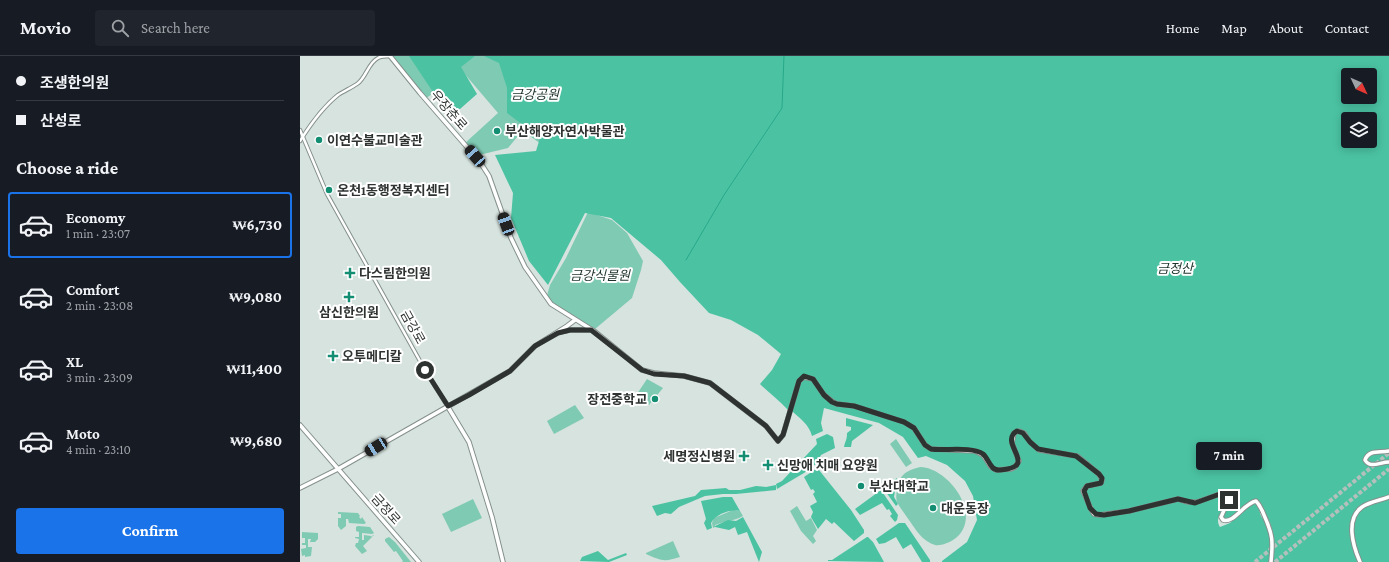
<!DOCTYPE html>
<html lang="en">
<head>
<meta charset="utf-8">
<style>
  body { margin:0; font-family:"Crimson Pro","Noto Sans KR",serif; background:#20242c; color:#f1f3f6; height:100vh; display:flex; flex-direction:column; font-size:15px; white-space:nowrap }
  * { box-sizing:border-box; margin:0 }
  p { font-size:13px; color:#9ea1a6 }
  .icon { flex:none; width:22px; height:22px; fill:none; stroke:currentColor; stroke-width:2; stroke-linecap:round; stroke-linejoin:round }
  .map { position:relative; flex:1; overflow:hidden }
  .drawer { display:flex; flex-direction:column; background:#171b24; width:300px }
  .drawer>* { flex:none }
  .banner { display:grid; align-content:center; height:88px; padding:0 16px; background:#171b24 }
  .needle { width:26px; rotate:134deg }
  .buttons { position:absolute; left:1041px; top:12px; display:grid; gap:8px }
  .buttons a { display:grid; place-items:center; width:36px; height:36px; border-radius:4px; background:#171b24; box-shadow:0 2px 10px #0003; font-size:20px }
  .end { position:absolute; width:18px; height:18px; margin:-9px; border:5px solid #2e3331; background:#fff; box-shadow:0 0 0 2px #fff }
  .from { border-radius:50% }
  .bubble { position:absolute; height:28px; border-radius:4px; background:#171b24; box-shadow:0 2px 10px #0003; font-size:13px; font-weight:700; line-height:28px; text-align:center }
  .car { position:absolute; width:12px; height:24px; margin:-12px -6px; border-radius:5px; box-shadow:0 0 3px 1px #0007; background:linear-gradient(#222 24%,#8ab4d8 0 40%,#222 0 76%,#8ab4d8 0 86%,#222 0) }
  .banner b { display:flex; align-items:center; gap:14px; height:38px; font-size:15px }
  .banner b+b { border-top:1px solid #363941 }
  .banner i { width:10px; height:10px; background:#f1f3f6 }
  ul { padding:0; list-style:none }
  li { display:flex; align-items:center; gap:12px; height:66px; margin:0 8px 6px; padding:0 8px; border:2px solid transparent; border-radius:4px }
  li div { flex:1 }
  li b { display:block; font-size:15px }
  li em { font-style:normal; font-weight:700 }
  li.current { border-color:#1a73e8 }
  li>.icon { width:36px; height:36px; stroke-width:1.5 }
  h2 { padding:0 16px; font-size:18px; line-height:48px }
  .action { display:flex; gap:8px; margin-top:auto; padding:8px 16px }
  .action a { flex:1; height:46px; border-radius:4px; background:#1a73e8; color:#fff; font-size:16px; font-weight:700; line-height:46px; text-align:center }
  header { display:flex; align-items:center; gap:24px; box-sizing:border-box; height:56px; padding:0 20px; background:#171b24; border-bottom:1px solid #363941 }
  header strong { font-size:19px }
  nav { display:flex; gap:22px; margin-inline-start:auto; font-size:14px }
  .search { width:280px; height:36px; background:#20242c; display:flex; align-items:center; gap:10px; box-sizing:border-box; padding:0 14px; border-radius:4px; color:#9ea1a6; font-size:15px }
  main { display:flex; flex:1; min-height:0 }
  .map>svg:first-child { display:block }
</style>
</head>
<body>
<header>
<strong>Movio</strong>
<div class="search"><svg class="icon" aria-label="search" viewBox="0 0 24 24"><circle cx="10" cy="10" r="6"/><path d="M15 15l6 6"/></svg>Search here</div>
<nav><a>Home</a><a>Map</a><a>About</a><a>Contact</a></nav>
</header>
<main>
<section class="drawer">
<div class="banner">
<b><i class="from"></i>조생한의원</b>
<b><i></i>산성로</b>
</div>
<h2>Choose a ride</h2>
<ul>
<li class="current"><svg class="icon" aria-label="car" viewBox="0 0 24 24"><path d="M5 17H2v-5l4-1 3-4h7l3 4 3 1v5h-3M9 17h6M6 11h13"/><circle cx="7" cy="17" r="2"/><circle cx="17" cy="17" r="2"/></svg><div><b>Economy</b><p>1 min · 23:07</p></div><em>₩6,730</em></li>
<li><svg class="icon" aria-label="car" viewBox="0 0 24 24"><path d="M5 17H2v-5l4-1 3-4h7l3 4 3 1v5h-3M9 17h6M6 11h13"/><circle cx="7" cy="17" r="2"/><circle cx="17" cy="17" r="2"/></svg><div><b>Comfort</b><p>2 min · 23:08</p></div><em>₩9,080</em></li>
<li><svg class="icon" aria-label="car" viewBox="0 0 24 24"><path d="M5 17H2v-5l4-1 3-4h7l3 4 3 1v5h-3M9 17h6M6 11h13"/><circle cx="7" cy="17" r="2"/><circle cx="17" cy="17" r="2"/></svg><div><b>XL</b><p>3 min · 23:09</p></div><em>₩11,400</em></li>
<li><svg class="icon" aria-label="car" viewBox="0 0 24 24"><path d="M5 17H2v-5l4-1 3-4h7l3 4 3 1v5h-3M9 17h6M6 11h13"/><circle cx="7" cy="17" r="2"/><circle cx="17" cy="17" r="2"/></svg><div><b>Moto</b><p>4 min · 23:10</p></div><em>₩9,680</em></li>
</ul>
<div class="action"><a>Confirm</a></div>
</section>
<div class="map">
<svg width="1089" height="506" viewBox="0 0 1089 506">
  <rect width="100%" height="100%" fill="#d6e3de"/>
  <g fill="#7fcab3">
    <path d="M90,0H256L244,90L214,69L218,80L208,92L175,100L164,88L198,57L163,16L125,43Z"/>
    <path d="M288,156L312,164L327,177L343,205L341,214L332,242L295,273L291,274L246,243L250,229L266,202Z"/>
    <path d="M347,323L363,332L349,349L337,338Z"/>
    <path d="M275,349L284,362L254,378L247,365Z"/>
    <path d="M596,383L612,407L606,411L590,388Z"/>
    <path d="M621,411C651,413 685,463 653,484C648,487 641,490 635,489C622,485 616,474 609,464C605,458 600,452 597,446C596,443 596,438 597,434C599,419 606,414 621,411Z"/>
    <path d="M173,443L182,462L151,476L142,458Z"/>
    <path d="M497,450L506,465L511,462L517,474L513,480L516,485L513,488L501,475L490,455Z"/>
    <path d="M433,454L440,455L443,460C434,465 425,465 415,469V471L413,472L412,467L414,462Z"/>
    <path d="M38,456L58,457L60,460L59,461L61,463L62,461L66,467L64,468L49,467L48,463H46V470L41,474L38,470V462H41V458H38Z"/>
    <path d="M58,470L70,471L74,477L72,478L62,477V484H64V479L71,480L72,481L73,479H74L63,490L67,495L62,498L55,490L56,487H58L59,483L55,482V481H59V476L56,475V471Z"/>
    <path d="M2,476L18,477V483L15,486H10L11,483H8V491H12L11,500L5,501V499L2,500L1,493L6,492V489H2V487H5V482H2Z"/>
    <path d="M89,481L95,486L111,506H102L103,505L96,495L94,496L85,485V483Z"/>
    <path d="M373,485L380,501C364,506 362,505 346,498V497Z"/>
  </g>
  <g fill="#4bc3a3" fill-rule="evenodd">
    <path d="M109,0H175L161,11L177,38L160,53L143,51Z"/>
    <path d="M184,0H1089V394L1068,398L1067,408L1089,407V440L1062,450L1052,462L1050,472L1059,506H972C972,500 974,493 974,487C974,472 966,454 955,444L931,463H923L922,460L930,442L924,436L895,446L879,442L829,454L797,458L792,453L785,434L797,429L803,422L777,400L739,393L731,386L723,376L718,374L712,381L718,405L713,412L697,414L692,411L684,398L675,394L631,392L626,388L614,371L589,360L537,347L524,339L513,321L504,320L497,324L488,354C479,344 469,337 460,328L472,314L481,298L458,279L431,264L409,257L380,226L361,204L311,162L285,157L248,229L229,205L211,162L213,137L195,99L236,95L240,82L207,57V32L199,7ZM1048,19H1070V41H1048ZM1048,63H1070V85H1048Z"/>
    <path d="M504,322L512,323L530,345L555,351L603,366L613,372L620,383L632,394L675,396L683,399L691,412L697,415L714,413L719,407L712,386L715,377H723L738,394L776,401L800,419L801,425L786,429L784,438L797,460H809L878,444L894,449L923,439L927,446C923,454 914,462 920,471L930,467L945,452L956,446C961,452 958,461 966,465L972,487L970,506H642V505L667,486L677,464L673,440L665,425L647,409L626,400L618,402L603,381L579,367L524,352L521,367L523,375L512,380C509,368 499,362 491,354L499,324Z"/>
    <path d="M546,362L573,369L552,385L551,391H544C545,385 547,385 547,377L551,374V371L546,370Z"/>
    <path d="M527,378L533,381L535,392L521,399L517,407L504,417L477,433L476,428L482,425L517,388L516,383Z"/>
    <path d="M1089,395V406L1071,408L1067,406L1066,401L1072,397Z"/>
    <path d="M516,413L519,414L551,454L564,474V477L554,485L534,466L532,468L526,463L518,473L511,461L513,456L510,450L517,446L513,438L515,436L513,433L511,434L504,421Z"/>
    <path d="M597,422L594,441L598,448L596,450L583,432Z"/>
    <path d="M476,429V434L436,438H423L405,440L379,451L371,458L365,457L357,460L352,450L395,440L401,434L426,432L429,434H440L456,430L466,431Z"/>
    <path d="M581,434L598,459L597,464L595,466L590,460L592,458L589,453L587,454L582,447L560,459L555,453Z"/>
    <path d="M423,441H432L440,455C430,453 416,458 411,467L412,472L407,474L404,467L406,463L401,445Z"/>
    <path d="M1089,442V506H1060C1056,490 1044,460 1065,450C1072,447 1081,445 1089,442Z"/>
    <path d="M443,461L462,496L459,506L447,476L438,479L435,471L429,474L415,471V470L428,464L436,465Z"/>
    <path d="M599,467H605L630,504V506H622L611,488L603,493L596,481L585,487L579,488L576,483Z"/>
    <path d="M567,481H568L573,486L584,506L528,505V504H532Z"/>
    <path d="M298,495L308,504L326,497L327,499L309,506L280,505L282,501Z"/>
  </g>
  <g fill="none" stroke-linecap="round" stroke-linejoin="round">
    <path stroke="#27a889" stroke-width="1" d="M386,204L424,139L482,52L484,0"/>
    <g stroke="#b4c0bb" stroke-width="4" stroke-dasharray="4 2" stroke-linecap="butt">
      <path d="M955,506L1089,397"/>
      <path d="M975,506L1089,413"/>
    </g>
    <g stroke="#85908c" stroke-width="4.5">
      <g id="minor">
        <path d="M0,74L27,138L125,314L148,351"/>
        <path d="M0,85C10,69 23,51 38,39C44,35 51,32 57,28C66,22 68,7 78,2C81,0 87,0 90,0"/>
      </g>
    </g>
    <g stroke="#85908c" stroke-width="5.5">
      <g id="major">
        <path d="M90,0L120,37L180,106L189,120L211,182L225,211L251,248L294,275L342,314L354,317L384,320L410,327L466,370L478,385L483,379L499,325L504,321L513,323L524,339L533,346L537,348L554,350L604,366L614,372L625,389L631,393L675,395L683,399L691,411L696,414L711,413L715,411L719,405L712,387L714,377L719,375L724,377L730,386L739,394L777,400L799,418L802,424L801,427L787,430L783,435L791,453L794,458L799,459L829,455L878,443L888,446H897L923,437L927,439L929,443L921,461L923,464C934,468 944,447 956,445C960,449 962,454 964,459C973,479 973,485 971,506"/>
        <path d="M260,276L270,274H290"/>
        <path d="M148,351L169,386L192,461L203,506"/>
        <path d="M0,369L119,506"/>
        <path d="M1089,395C1080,397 1069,393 1065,404C1070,413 1080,406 1089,406"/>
        <path d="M0,432L38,413L210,315L235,290L267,270L275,264"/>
        <path d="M1060,506C1053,490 1045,463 1062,451C1069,446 1081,444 1089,441"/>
      </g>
    </g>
    <use href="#minor" stroke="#fff" stroke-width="2.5"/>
    <use href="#major" stroke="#fff" stroke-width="3.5"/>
  </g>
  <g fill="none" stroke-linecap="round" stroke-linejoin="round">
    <path stroke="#2e3331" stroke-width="5" d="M125,314L148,350L169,339L210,315L235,290L258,277L270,274H291L342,314L354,318L384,320L410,327L466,370L478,385L483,379L499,325L504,320L513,323L524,339L532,346L537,348L554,350L604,366L614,372L625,389L631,393C644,395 672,390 683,398C689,403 690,415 700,414C741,411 697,387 717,375L723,377L730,386L738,393L776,400L799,418L802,422L801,427L787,430L784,435L790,452L796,458L804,459L829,455L878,443L895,447L920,438H924L927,439L929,444"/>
  </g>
  <g fill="#138e73" stroke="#fff" stroke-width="1.5">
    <circle cx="197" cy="75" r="4"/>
    <circle cx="19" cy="84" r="4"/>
    <circle cx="29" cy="134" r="4"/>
    <path d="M48 211h4v4h4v4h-4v4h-4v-4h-4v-4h4z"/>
    <path d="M47 235h4v4h4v4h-4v4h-4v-4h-4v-4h4z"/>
    <path d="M31 294h4v4h4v4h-4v4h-4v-4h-4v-4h4z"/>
    <circle cx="355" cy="343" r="4"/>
    <path d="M442 394h4v4h4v4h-4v4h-4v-4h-4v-4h4z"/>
    <path d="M466 403h4v4h4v4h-4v4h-4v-4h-4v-4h4z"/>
    <circle cx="561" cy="430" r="4"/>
    <circle cx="633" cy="452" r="4"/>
  </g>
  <g text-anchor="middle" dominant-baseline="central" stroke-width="4" stroke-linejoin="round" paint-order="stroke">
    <g font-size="13" font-style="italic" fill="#1c312a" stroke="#fff">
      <text x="235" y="38">금강공원</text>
      <text x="875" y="212">금정산</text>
      <text x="300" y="219">금강식물원</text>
    </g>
    <g font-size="13" fill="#2e3331" stroke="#fff">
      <text transform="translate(149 54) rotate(49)">우장춘로</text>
      <text transform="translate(113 271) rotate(61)">금강로</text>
      <text transform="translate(86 453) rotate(48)">금정로</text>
    </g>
    <g font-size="13" font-weight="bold" fill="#2e3331" stroke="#fff" text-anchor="start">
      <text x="205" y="75">부산해양자연사박물관</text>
      <text x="27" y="84">이연수불교미술관</text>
      <text x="37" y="134">온천1동행정복지센터</text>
      <text x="59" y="217">다스림한의원</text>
      <text x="49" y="256" text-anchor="middle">삼신한의원</text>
      <text x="42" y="300">오투메디칼</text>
      <text x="347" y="343" text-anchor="end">장전중학교</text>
      <text x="435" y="400" text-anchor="end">세명정신병원</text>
      <text x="477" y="409">신망애 치매 요양원</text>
      <text x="569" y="430">부산대학교</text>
      <text x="641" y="452">대운동장</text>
    </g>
  </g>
</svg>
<div class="buttons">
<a><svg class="needle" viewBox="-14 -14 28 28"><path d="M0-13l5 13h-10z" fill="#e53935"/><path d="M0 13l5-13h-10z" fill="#9ea1a6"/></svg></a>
<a><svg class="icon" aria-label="layers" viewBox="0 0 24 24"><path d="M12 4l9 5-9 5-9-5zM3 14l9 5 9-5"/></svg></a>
</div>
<i class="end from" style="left:125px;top:314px"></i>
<i class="end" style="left:929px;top:444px"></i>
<div class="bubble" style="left:896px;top:386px;width:66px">7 min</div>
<i class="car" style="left:175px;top:100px;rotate:319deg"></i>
<i class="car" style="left:206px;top:168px;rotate:340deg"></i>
<i class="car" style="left:76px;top:391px;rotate:239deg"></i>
</div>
</main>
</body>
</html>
